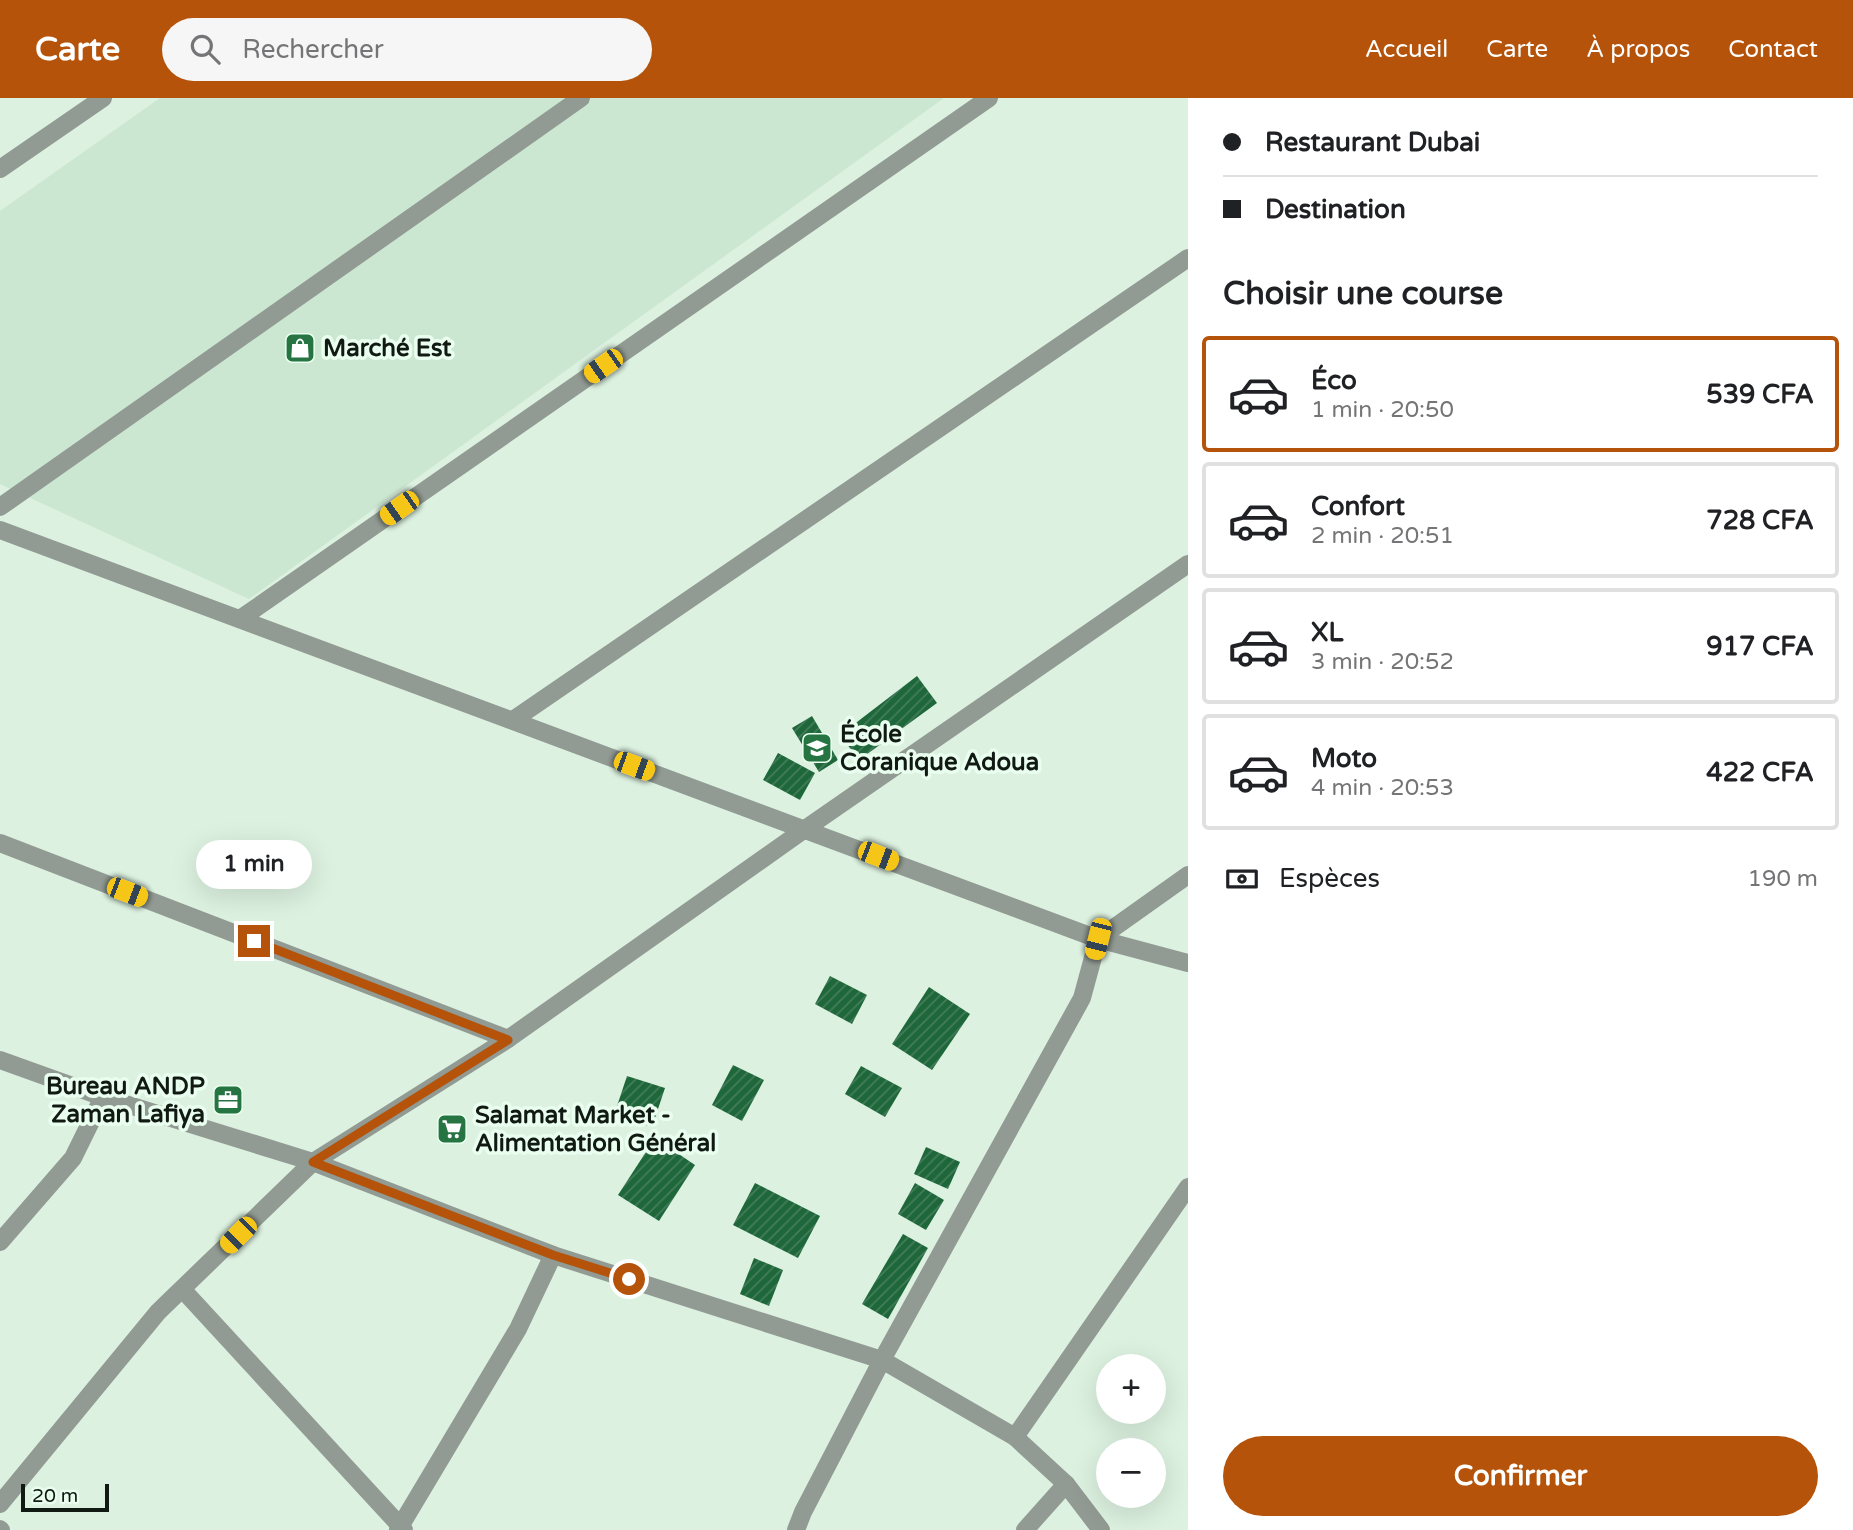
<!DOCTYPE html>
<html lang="fr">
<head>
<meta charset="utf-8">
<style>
  body { margin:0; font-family:"Varela Round",sans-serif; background:#f6f6f6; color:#202124; height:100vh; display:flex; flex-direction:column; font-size:26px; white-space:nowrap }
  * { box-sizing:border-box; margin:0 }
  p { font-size:23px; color:#757577 }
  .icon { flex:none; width:38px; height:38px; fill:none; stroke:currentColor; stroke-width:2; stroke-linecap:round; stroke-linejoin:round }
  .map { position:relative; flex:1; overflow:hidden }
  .panel { display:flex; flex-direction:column; background:#fff; width:665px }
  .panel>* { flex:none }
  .banner { display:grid; align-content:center; height:154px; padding:0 35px; background:#fff }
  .controls { position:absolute; left:1096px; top:1256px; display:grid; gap:14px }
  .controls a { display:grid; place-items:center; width:70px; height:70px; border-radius:50%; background:#fff; box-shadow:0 7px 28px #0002; font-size:35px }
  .scale { position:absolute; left:21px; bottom:18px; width:88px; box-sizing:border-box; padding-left:7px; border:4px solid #111913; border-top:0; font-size:19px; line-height:24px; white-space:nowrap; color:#111913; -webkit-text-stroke:5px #e9feee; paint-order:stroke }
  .end { position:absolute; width:32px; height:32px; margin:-16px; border:9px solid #b45309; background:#fff; box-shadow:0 0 0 4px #fff }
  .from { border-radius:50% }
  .bubble { position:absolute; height:49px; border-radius:24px; background:#fff; box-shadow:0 7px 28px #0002; font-size:23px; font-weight:700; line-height:49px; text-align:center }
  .car { position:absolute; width:21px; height:42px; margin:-21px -10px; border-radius:9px; box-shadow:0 0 5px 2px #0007; background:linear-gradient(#f5c518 24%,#345 0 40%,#f5c518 0 76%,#345 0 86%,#f5c518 0) }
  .banner b { display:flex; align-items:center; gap:24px; height:66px; font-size:26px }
  .banner b+b { border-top:2px solid #e0e0e0 }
  .banner i { width:18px; height:18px; background:#202124 }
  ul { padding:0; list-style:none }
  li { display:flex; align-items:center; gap:21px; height:116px; margin:0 14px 10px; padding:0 21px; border:4px solid #e0e0e0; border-radius:7px }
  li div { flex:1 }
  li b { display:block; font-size:26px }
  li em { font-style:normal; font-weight:700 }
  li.current { border-color:#b45309 }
  li>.icon { width:63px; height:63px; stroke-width:1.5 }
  h2 { padding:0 35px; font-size:32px; line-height:84px }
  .pay { display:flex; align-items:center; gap:18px; height:77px; padding:0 35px; font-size:26px }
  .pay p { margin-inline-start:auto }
  .cta { display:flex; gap:14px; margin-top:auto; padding:14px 35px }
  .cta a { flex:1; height:80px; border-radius:42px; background:#b45309; color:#fff; font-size:28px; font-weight:700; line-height:80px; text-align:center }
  header { display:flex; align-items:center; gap:42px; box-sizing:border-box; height:98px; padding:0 35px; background:#b45309; color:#fff }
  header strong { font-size:33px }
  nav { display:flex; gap:38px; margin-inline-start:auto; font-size:24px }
  .search { width:490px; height:63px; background:#f6f6f6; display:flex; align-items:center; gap:18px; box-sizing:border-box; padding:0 24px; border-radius:38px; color:#757577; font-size:26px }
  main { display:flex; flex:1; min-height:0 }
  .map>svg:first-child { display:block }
</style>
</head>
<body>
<header>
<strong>Carte</strong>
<div class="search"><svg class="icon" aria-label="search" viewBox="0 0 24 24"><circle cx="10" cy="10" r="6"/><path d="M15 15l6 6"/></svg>Rechercher</div>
<nav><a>Accueil</a><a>Carte</a><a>À propos</a><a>Contact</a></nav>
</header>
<main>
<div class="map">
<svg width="1188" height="1432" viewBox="0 0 1188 1432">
  <defs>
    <pattern id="building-hatch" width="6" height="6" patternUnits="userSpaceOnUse" patternTransform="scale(1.75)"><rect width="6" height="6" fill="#1e673a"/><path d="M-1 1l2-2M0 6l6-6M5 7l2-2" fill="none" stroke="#447c5a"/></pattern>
  </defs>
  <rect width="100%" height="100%" fill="#dcf1e0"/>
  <path fill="#cbe6d1" d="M160,0H944L249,501L0,386V113Z"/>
  <g fill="url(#building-hatch)">
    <path d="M917,578L937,605L859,662L840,637Z"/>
    <path d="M812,618L838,662L819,674L792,630Z"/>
    <path d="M778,655L815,675L800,702L763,682Z"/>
    <path d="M830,878L867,897L852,926L815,906Z"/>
    <path d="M929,889L970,916L932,972L892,946Z"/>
    <path d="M733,967L764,982L742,1023L712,1007Z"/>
    <path d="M861,968L902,990L885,1019L845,996Z"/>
    <path d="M627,978L665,990L652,1029L614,1017Z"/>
    <path d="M655,1040L695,1067L659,1123L618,1097Z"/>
    <path d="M926,1049L960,1064L948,1091L914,1076Z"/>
    <path d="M755,1085L820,1118L798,1160L733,1127Z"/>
    <path d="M915,1085L944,1102L926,1132L898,1116Z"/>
    <path d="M903,1136L928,1150L888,1221L862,1206Z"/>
    <path d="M754,1160L783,1172L769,1208L740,1196Z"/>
  </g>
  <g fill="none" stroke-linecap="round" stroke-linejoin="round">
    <g stroke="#919a93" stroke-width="18">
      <path d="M0,71L103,0"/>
      <path d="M0,409L581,0"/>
      <path d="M0,432L1098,841L1188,865"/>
      <path d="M240,521L989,0"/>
      <path d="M513,622L1188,160"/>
      <path d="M0,745L508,941"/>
      <path d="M0,962L103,999L313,1064L553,1157L882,1262L1015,1339L1066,1386L1101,1432"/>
      <path d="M0,1144L73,1060L103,999"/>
      <path d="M183,1192L404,1432"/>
      <path d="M1015,1339L1188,1089"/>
      <path d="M0,1406L158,1214L313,1064L508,941L805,731L1188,466"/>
      <path d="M0,1431L1,1432"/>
      <path d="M398,1432L518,1231L553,1157"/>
      <path d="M796,1432L803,1414L882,1262L1082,900L1098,841L1188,777"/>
      <path d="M1025,1432L1066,1386"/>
    </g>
  </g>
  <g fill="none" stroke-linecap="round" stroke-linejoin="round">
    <path stroke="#b45309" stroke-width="9" d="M254,843L508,942L313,1064L553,1157L629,1181"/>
  </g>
  <defs>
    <g id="shop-square" transform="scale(1.575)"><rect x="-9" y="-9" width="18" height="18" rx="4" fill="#277443" stroke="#e9feee"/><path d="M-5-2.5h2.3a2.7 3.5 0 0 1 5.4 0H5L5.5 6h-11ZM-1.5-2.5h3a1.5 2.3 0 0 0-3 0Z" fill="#fff"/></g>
    <g id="school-square" transform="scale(1.575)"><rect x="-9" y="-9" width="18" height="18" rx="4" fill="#277443" stroke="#e9feee"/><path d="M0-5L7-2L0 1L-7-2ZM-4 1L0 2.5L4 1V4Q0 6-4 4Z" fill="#fff"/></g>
    <g id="office-square" transform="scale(1.575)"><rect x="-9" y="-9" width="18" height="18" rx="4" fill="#277443" stroke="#e9feee"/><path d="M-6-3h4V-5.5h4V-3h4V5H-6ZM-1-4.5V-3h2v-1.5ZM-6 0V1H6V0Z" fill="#fff"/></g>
    <g id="supermarket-square" transform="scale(1.575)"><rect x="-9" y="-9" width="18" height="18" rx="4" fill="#277443" stroke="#e9feee"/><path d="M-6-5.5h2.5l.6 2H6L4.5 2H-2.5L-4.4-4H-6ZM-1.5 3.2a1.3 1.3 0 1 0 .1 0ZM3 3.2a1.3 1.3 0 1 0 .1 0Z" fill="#fff"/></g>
  </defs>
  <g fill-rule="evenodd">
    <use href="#shop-square" x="300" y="250"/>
    <use href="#school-square" x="817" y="650"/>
    <use href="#office-square" x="228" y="1002"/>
    <use href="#supermarket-square" x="452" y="1031"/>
  </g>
  <g text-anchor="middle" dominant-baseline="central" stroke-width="7" stroke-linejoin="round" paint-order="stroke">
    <g font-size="24" font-weight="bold" fill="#111913" stroke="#e9feee" text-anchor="start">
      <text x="323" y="250">Marché Est</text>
      <text x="840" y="636">École<tspan x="840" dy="28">Coranique Adoua</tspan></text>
      <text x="205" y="988" text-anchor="end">Bureau ANDP<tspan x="205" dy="28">Zaman Lafiya</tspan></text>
      <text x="475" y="1017">Salamat Market -<tspan x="475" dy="28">Alimentation Général</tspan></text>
    </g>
  </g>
</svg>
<div class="controls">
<a>+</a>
<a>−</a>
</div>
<div class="scale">20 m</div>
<i class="end from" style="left:629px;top:1181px"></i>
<i class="end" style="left:254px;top:843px"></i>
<div class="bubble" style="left:196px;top:742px;width:116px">1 min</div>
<i class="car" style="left:603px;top:268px;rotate:235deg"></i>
<i class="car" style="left:399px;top:410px;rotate:235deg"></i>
<i class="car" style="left:634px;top:668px;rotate:110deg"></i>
<i class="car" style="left:878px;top:758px;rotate:111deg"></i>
<i class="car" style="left:127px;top:794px;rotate:111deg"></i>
<i class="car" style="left:1098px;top:841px;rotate:194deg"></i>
<i class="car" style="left:238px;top:1137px;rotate:225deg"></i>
</div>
<section class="panel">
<div class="banner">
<b><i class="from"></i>Restaurant Dubai</b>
<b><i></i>Destination</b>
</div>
<h2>Choisir une course</h2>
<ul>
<li class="current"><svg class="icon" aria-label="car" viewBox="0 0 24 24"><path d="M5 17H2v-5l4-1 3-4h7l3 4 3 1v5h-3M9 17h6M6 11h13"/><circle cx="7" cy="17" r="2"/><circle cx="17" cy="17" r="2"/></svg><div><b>Éco</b><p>1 min · 20:50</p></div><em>539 CFA</em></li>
<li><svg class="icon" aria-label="car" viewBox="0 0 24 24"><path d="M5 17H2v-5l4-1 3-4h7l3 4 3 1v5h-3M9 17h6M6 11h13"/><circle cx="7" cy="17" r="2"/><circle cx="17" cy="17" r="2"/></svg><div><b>Confort</b><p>2 min · 20:51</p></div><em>728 CFA</em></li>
<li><svg class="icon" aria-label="car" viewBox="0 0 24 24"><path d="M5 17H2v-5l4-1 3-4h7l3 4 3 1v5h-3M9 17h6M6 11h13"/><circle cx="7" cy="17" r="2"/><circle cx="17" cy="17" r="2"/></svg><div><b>XL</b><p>3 min · 20:52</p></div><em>917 CFA</em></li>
<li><svg class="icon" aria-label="car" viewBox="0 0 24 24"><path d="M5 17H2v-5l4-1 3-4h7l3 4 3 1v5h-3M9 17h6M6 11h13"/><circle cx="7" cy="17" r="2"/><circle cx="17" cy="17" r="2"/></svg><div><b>Moto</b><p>4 min · 20:53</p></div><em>422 CFA</em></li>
</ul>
<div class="pay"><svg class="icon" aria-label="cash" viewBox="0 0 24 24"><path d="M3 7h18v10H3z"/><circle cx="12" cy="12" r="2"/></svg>Espèces<p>190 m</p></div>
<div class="cta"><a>Confirmer</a></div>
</section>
</main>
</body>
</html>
